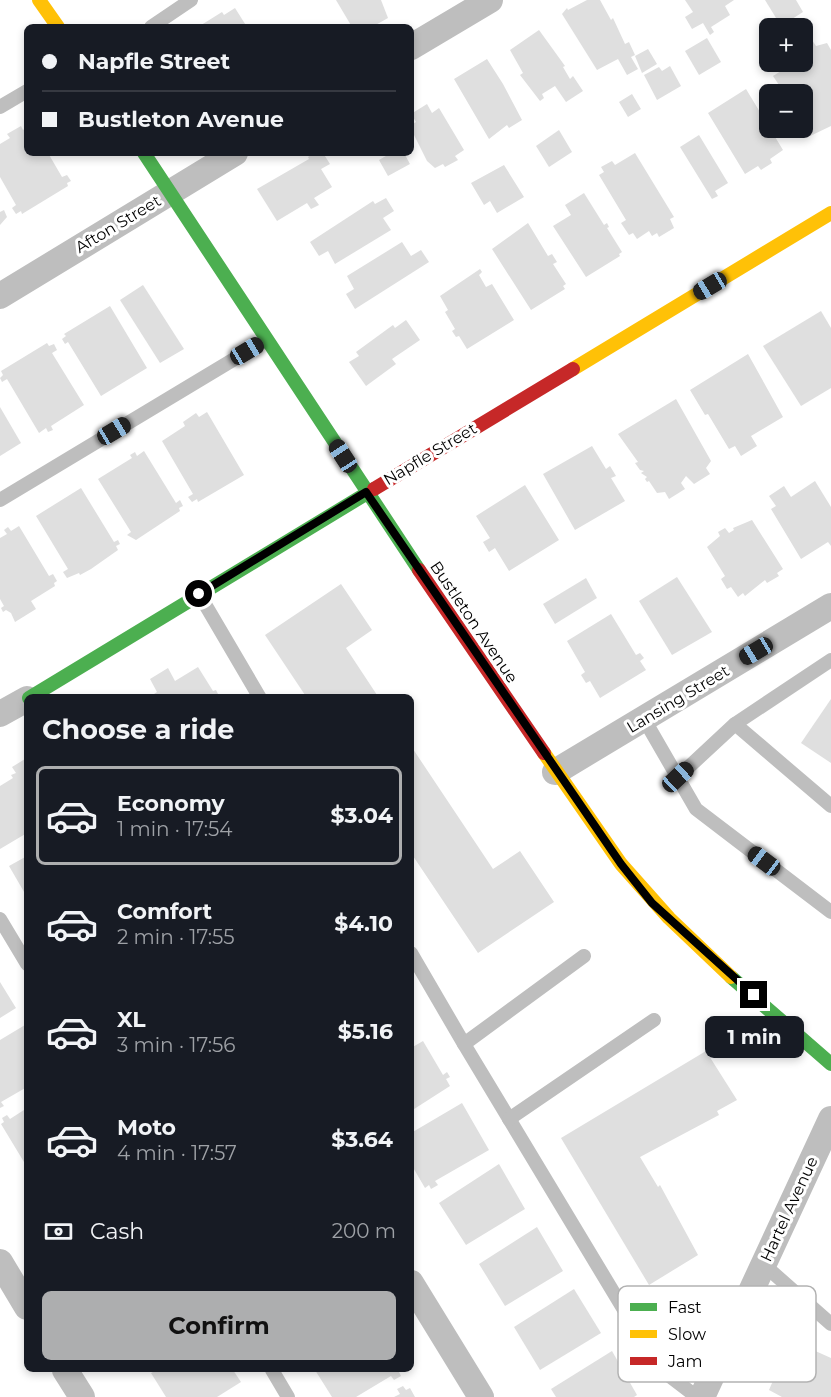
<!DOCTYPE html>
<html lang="en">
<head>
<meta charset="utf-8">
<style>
  body { margin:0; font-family:Montserrat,sans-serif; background:#242831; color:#f1f3f6; height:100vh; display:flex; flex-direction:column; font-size:22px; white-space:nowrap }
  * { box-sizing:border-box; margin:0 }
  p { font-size:20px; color:#9ea1a6 }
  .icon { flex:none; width:33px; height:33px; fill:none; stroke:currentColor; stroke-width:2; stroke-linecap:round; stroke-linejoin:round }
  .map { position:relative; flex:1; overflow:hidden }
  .sheet { position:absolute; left:24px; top:694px; width:390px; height:678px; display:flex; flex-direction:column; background:#171b24; border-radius:9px; box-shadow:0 3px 9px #0003 }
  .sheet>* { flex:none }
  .banner { position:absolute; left:24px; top:24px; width:390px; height:132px; border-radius:9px; box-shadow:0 3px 9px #0003; display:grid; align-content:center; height:132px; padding:0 18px; background:#171b24 }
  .fabs { position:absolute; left:759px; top:18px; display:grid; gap:12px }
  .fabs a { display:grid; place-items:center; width:54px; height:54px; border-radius:9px; background:#171b24; box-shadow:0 3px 9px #0003; font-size:30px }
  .end { position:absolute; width:27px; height:27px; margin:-14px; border:8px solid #000; background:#fff; box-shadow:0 0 0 3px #fff }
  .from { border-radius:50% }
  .bubble { position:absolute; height:42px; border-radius:9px; background:#171b24; box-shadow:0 3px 9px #0003; font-size:20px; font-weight:700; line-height:42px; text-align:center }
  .car { position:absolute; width:18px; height:36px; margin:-18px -9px; border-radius:8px; box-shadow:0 0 4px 2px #0007; background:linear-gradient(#222 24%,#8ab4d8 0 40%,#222 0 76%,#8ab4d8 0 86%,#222 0) }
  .banner b { display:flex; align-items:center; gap:21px; height:57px; font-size:22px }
  .banner b+b { border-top:2px solid #363941 }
  .banner i { width:15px; height:15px; background:#f1f3f6 }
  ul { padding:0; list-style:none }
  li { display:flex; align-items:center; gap:18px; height:99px; margin:0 12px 9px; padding:0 6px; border:3px solid transparent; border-radius:9px }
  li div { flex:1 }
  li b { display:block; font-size:22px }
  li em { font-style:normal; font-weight:700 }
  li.on { border-color:#adaeaf }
  li>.icon { width:54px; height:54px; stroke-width:1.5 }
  h2 { padding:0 18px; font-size:27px; line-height:72px }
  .pay { display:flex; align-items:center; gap:15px; height:66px; padding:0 18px; font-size:22px }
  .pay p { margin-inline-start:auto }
  .cta { display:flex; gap:12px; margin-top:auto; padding:12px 18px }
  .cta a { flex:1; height:69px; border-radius:9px; background:#adaeaf; color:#111; font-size:24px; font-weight:700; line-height:69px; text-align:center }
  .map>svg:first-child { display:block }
</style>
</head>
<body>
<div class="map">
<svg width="831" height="1397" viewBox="0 0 831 1397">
  <rect width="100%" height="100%" fill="#fff"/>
  <g fill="#dfdfdf">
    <path d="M336,0H381L388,18L372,27H352Z"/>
    <path d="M587,0H600L611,20L613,18L625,44L629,42L635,55L631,57L638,69L627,75L618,59L597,70L562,14L567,8L568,10Z"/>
    <path d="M685,0H734L725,6L730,15L711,27L714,32L710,35L703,23L692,29L685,17L693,12Z"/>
    <path d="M765,0H796L803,12L781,26Z"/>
    <path d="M235,8L247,27H198L222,12L224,15Z"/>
    <path d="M539,30L565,66L563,67L570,79L573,76L583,91L566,102L555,86L542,94L544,98L540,101L520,75L523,73L510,50Z"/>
    <path d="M707,38L721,62L699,75L685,51Z"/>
    <path d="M812,40L816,46L827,43L831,50V126L808,137L802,129V94H785L773,76L781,71L778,66L784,62H789L791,65L802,62V47Z"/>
    <path d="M648,49L657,64L642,73L635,56Z"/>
    <path d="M487,59L503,84L522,120L509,128L507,125L489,139L454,79Z"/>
    <path d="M670,66L681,86L657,100L644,75L659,67L662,71Z"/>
    <path d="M746,89L783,150L770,159L772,163L761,170L758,166L745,174L708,113Z"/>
    <path d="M632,94L641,109L628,117L619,102Z"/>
    <path d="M427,104L432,113L439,108L464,150L455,156L458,160L445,167L443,164L435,168L427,161L411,129V125L416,122L411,114Z"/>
    <path d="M21,126L23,130L27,127V153H48L62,177L67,175L71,181L67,183L68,186L22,214L21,211L16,214L12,208L16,205L0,177V144L10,138L7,134Z"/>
    <path d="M559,130L572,152L549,167L536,146Z"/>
    <path d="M699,135L728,183L715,191L718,196L712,199L680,147Z"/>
    <path d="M314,153H323L330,164L321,169L332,187L314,198L319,205L311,209L307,203L277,221L257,189L309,159L308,157Z"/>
    <path d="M391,153H404L410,164L388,176L379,160Z"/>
    <path d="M635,153L674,217L670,219L674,228L659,237L657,233L652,236L649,231L637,239L633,233L629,235L621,223L626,220L599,175L604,172L601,167L612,161L615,165Z"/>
    <path d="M504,165L524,197L497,213L490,201L484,205L471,183Z"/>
    <path d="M584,193L604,225L607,223L609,227L607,228L622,252L619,254L620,256L586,277L553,226L571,215L565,205Z"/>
    <path d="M386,198L394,211L383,218L391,230L335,264L328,251L319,256L310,242L373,201L375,204Z"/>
    <path d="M4,210L7,217L0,225V212Z"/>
    <path d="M528,223L548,256L552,254L557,262L553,264L566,284L563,286L565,289L531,310L492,249Z"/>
    <path d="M402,242L411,256L421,250L429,262L355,309L346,294L354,289L347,276Z"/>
    <path d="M480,269L482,272L479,275L486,287L492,284L514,320L467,349L459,336L456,337L452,331L455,329L445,312L448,310L440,296Z"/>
    <path d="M143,285L184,349L160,363L120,300Z"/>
    <path d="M110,306L147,368L101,396L68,342L65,344L62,339L66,336L64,334Z"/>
    <path d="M821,311L831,328V388L801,406L763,346Z"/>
    <path d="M406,320L420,340L392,359L396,364L366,386L349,362L359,356L356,352L393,325L395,328Z"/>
    <path d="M47,343L49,346L54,344L57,350L52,353L84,405L51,426L53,430L48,432L46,428L39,433L7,379L2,382L0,378L3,375L1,371Z"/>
    <path d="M748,354L783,417L751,436L757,446L741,456L735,446L729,449L708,414L705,415L690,390Z"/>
    <path d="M676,399L711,461L706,468L710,474L694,484L686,476L681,483L685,489L669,499L665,492L657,493L649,481L647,482L645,479L647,477L641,473L644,471L640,470L635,463L638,462L618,434Z"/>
    <path d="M0,407L21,443L0,456Z"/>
    <path d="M207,412L244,475L198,502L197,499L192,502L188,497L193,494L162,441L185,426L183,422L196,413L199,417Z"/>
    <path d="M592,446L606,469L610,466L616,476L611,478L625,501L575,530L543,474Z"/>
    <path d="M144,451L176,503L180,500L183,506L179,508L180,511L136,540L127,535L131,532L98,479L132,458L130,455L135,452L137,456Z"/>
    <path d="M815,481L831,507V546L828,542L801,559L771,509L776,506L769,496L784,486L791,497Z"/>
    <path d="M525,485L559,540L509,571L495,548L489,552L483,542L490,538L476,516Z"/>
    <path d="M81,488L114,542L118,540L120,544L116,546L118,550L91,569L80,575L79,573L67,578L63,572L68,569L36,516Z"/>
    <path d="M752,520L783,569L777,573L779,576L767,583L765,580L745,596L743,593L738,597L731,587L727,589L721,579L725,576L707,547L720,536L718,532L725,528L729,533L734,530L733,528Z"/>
    <path d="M19,526L49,576L53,574L57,581L54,583L55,586L31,601L36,609L15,622L11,613L6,610L3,612L1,608L4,606L0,599V538L7,534L4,530L8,527L11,531Z"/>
    <path d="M677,577L712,632L672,655L639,601Z"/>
    <path d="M586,578L597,598L555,624L543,604Z"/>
    <path d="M341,584L372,630L346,648L379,698H307L265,635Z"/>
    <path d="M611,614L636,655L640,653L644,658L640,661L646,670L600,698L590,681L586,683L581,675L585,672L567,641Z"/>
    <path d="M198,667L213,691L216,690L220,698H148L157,692L150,679L168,668L175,681Z"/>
    <path d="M831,699V763L801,743Z"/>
    <path d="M411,746L493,869L520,851L554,902L478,953L411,853Z"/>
    <path d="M25,759L27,833L0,849V786L13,778L11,775L16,773L12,767Z"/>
    <path d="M27,856V897L9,866Z"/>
    <path d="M0,982L16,1008L0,1018Z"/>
    <path d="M25,1025L27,1087L1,1102L4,1106L0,1108V1040Z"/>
    <path d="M423,1041L443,1075L447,1072L450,1077L446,1079L450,1086L411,1111V1048Z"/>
    <path d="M706,1051L737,1100L717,1111L719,1115L640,1157L658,1187L660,1185L698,1255L649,1285L561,1138Z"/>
    <path d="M462,1103L489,1150L435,1181L438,1185L431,1189L429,1185L425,1188L411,1164V1133Z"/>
    <path d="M27,1108V1167L1,1124L4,1122L2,1118L7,1115L10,1119Z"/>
    <path d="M499,1164L525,1209L466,1245L439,1203Z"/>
    <path d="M537,1227L563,1271L505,1306L479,1264Z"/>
    <path d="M574,1289L601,1333L540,1370L514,1327Z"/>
    <path d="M802,1345L831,1358V1397H782L769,1390L778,1369L789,1374Z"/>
    <path d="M612,1351L637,1395L634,1397H556L551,1389Z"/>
    <path d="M157,1370H233L241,1382L217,1397H166L151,1373Z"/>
    <path d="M315,1370H404L399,1372L401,1376L394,1380L391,1376L356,1397H332Z"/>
    <path d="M403,1386L406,1390L410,1388L415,1397H394L400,1394L397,1389Z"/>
  </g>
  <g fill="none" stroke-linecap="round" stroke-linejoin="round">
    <g stroke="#bebebe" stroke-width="14">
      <path d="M151,27L191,0"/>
      <path d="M0,107L27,91"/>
      <path d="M0,500L266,340"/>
      <path d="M199,594L260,698"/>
      <path d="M644,719L696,809L831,912"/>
      <path d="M735,724L831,660"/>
      <path d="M678,777L735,724L831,806"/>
      <path d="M0,919L27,964"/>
      <path d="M411,953L464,1044"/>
      <path d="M584,956L464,1044L659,1368L697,1397"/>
      <path d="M509,1119L654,1020"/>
      <path d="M763,1264L831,1324"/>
      <path d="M272,1370L288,1397"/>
    </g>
    <g stroke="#bebebe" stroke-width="26">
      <path d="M411,47L490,0"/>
      <path d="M0,296L235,153"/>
      <path d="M0,714L27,699"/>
      <path d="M555,772L831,606"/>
      <path d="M0,1262L27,1307"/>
      <path d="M411,1283L481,1397"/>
      <path d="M65,1370L82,1397"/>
      <path d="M702,1397L831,1119"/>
    </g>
    <g stroke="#4caf50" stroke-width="14">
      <path d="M144,153L419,570"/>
      <path d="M29,698L374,489"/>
      <path d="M731,977L831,1064"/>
    </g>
    <g stroke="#ffc107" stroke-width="14">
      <path d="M39,0L58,27"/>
      <path d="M573,369L831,213"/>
      <path d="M544,753L621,864L669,918L731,977"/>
    </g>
    <g stroke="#c62828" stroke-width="14">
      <path d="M374,489L573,369"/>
      <path d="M419,570L544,753"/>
    </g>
  </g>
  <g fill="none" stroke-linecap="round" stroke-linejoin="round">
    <path stroke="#000" stroke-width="8" d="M199,594L366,492L621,864L652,903L754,995"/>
  </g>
  <g text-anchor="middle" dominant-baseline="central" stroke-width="6" stroke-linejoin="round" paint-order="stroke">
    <g font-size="16" fill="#000" stroke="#fff">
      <text transform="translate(118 224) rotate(-31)">Afton Street</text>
      <text transform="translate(430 454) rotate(-31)">Napfle Street</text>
      <text transform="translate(474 622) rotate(56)">Bustleton Avenue</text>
      <text transform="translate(678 699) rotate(-31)">Lansing Street</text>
      <text transform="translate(789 1209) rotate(-65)">Hartel Avenue</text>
    </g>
  </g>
  <rect x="618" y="1286" width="198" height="96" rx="9" fill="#fff" stroke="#b2b2b2" stroke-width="1.5"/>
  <rect x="630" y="1303" width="27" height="8" fill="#4caf50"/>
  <rect x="630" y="1330" width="27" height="8" fill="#ffc107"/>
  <rect x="630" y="1357" width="27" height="8" fill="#c62828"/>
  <g font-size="16" fill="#000">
    <text x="668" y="1313">Fast</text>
    <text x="668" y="1340">Slow</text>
    <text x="668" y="1367">Jam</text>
  </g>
</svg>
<div class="fabs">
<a>+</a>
<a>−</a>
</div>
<i class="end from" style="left:199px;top:594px"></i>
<i class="end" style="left:754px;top:995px"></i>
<div class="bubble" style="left:705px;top:1016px;width:99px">1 min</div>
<i class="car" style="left:710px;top:286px;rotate:239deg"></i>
<i class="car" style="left:247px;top:351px;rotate:59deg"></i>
<i class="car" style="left:114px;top:431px;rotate:59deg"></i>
<i class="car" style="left:343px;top:456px;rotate:327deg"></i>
<i class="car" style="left:756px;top:651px;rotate:239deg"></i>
<i class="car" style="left:678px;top:777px;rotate:47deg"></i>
<i class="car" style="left:764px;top:861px;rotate:307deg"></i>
<div class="banner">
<b><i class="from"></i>Napfle Street</b>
<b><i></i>Bustleton Avenue</b>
</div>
<section class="sheet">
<h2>Choose a ride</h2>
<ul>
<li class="on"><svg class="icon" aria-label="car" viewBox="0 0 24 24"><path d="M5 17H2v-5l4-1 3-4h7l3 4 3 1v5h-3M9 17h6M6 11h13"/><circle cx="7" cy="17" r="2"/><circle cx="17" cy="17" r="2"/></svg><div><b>Economy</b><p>1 min · 17:54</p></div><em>$3.04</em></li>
<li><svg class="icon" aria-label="car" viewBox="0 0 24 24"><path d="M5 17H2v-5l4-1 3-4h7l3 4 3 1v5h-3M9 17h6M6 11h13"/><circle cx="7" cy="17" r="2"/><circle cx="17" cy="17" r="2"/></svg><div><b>Comfort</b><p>2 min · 17:55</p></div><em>$4.10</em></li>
<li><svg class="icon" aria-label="car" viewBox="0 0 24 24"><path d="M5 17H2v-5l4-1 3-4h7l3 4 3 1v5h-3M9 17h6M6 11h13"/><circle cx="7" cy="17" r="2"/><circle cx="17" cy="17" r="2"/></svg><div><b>XL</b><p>3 min · 17:56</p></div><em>$5.16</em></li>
<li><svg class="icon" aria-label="car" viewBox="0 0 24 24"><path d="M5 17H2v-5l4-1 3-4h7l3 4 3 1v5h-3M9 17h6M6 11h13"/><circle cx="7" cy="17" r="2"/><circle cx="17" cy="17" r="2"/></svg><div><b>Moto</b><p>4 min · 17:57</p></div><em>$3.64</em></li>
</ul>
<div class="pay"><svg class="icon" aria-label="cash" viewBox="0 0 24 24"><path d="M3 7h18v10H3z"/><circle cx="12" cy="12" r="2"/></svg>Cash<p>200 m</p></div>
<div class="cta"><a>Confirm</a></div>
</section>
</div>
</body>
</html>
